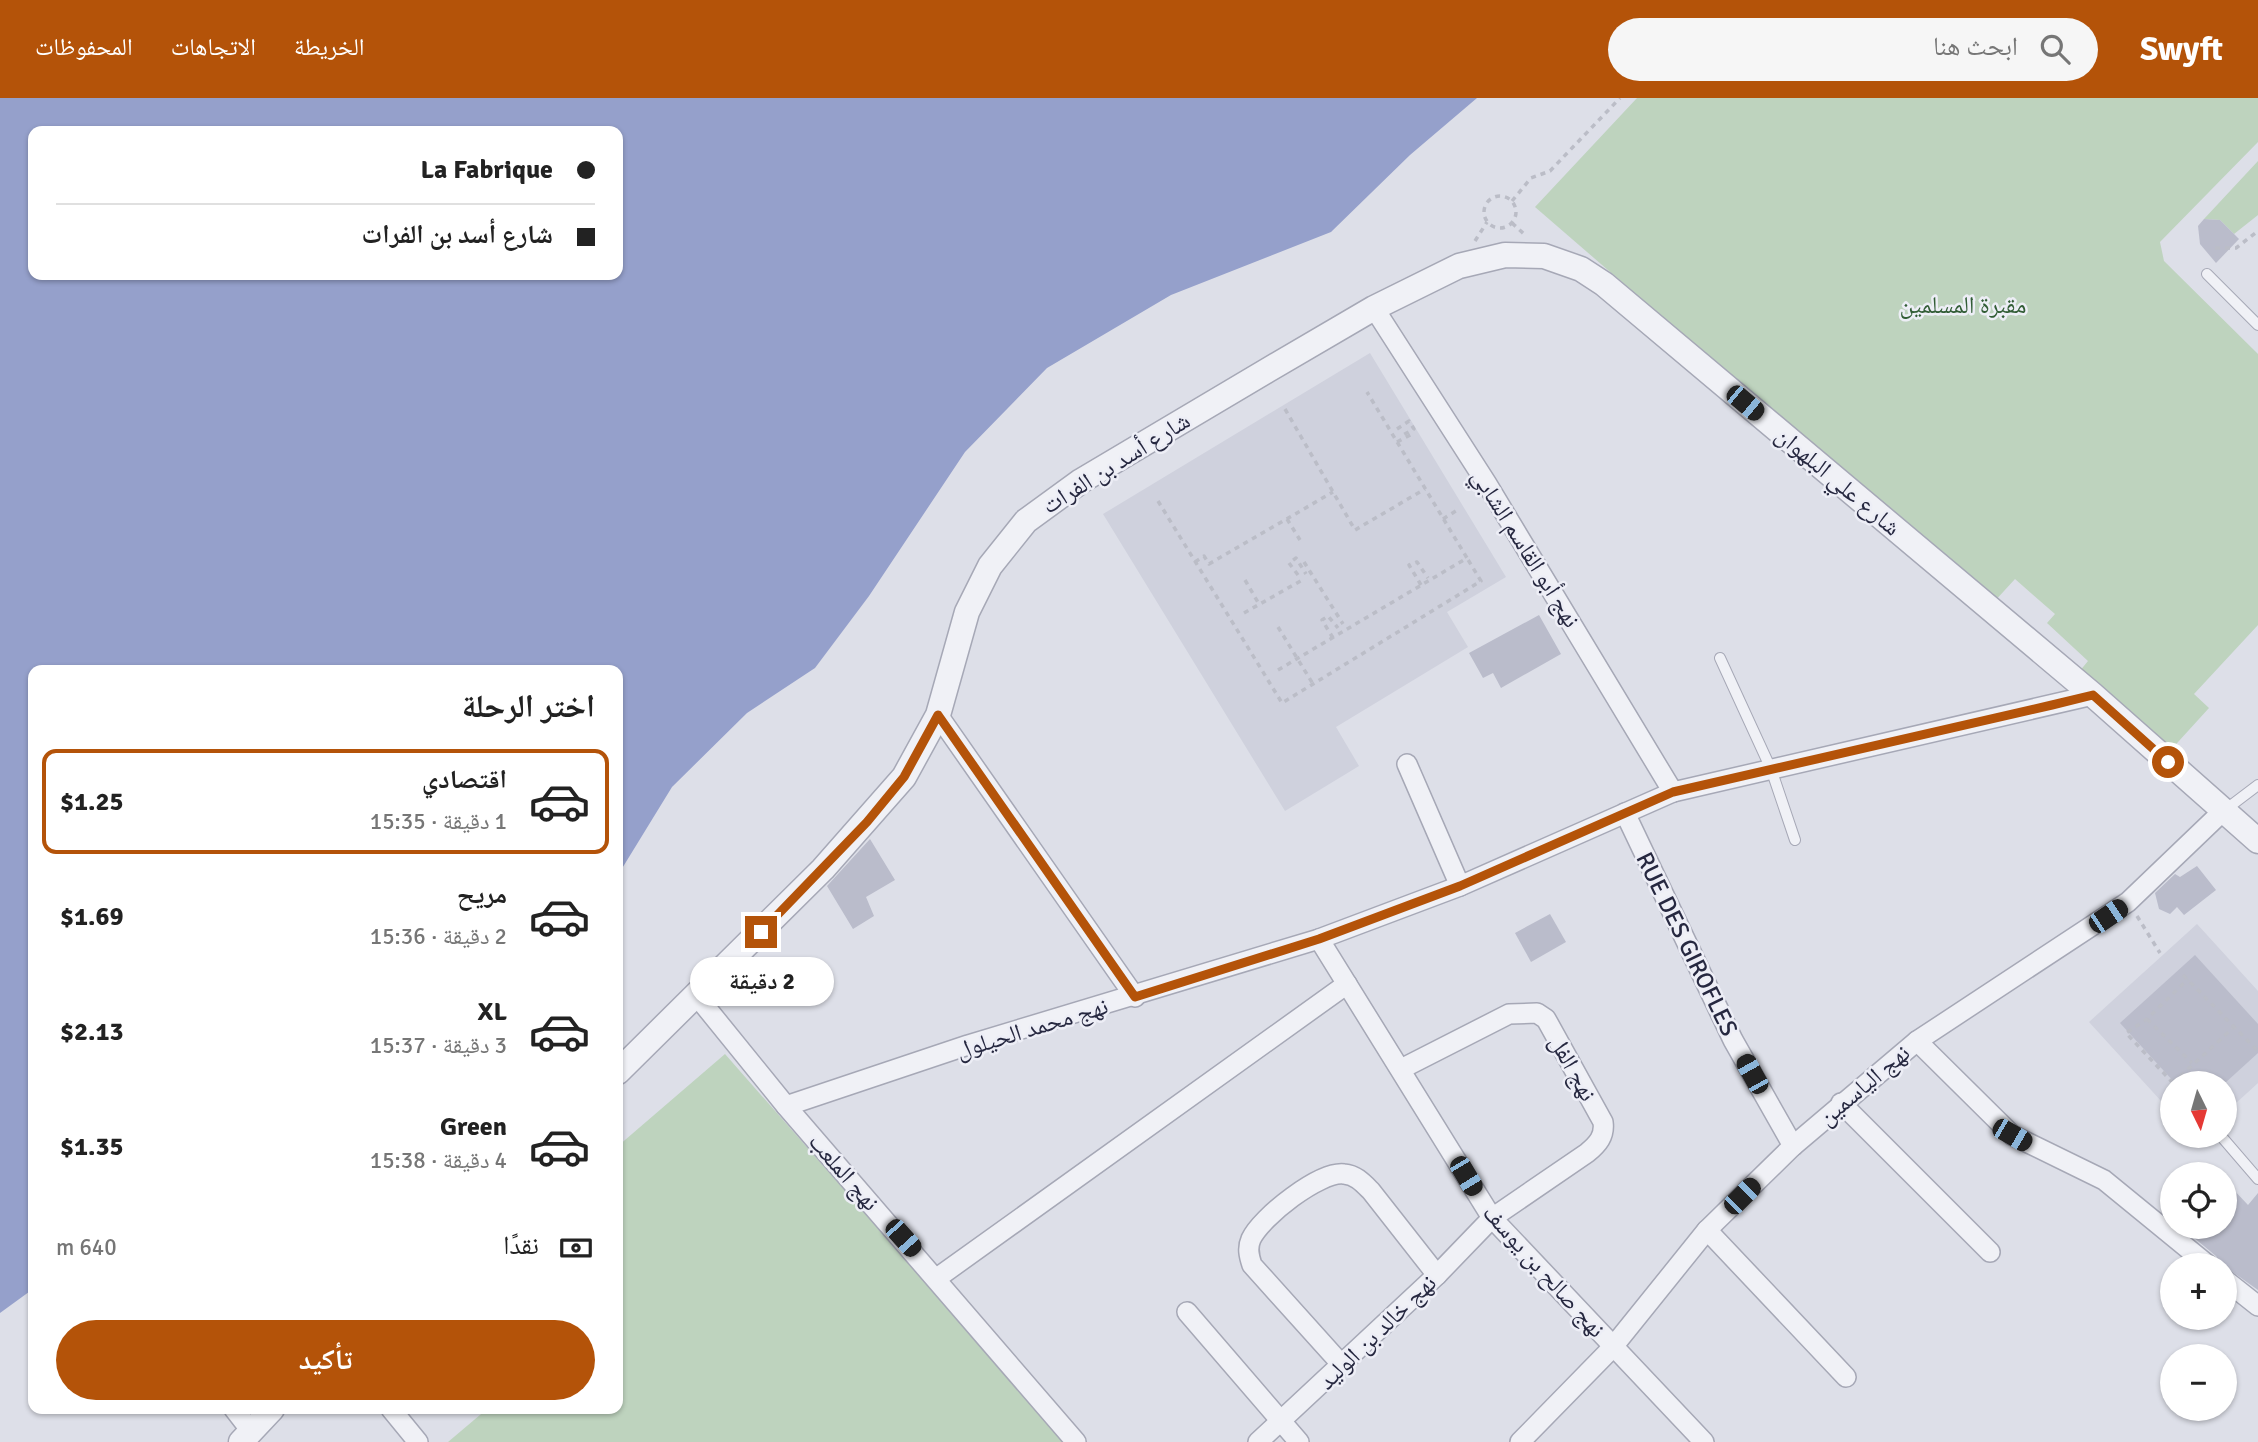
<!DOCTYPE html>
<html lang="ar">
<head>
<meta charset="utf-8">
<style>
  body { margin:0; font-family:Signika,"Noto Naskh Arabic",sans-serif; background:#f6f6f6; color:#222; direction:rtl; height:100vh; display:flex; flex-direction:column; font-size:26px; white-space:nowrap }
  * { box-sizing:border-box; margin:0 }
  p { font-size:23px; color:#767676 }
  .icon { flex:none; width:38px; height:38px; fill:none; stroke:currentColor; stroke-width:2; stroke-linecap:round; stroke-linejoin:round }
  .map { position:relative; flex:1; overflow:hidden; direction:ltr }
  .panel { position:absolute; left:28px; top:567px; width:595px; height:749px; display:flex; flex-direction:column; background:#fff; border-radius:14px; box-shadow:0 2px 5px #0004; direction:rtl }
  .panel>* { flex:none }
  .hud { position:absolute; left:28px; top:28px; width:595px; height:154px; border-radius:14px; box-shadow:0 2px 5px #0004; direction:rtl; display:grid; align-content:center; height:154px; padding:0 28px; background:#fff }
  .needle { width:46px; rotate:175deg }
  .controls { position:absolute; left:2160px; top:973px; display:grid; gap:14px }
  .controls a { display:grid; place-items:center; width:77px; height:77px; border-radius:50%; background:#fff; box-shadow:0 2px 5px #0004; font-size:35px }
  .end { position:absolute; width:32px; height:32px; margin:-16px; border:9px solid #b45309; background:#fff; box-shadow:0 0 0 4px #fff }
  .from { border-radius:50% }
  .bubble { position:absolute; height:49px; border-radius:24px; background:#fff; box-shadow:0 2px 5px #0004; font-size:23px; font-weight:700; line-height:49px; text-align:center; direction:rtl }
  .car { position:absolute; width:21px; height:42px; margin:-21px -10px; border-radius:9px; box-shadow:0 0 5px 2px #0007; background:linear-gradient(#222 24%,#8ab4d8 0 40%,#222 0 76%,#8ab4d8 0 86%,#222 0) }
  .hud b { display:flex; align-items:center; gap:24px; height:66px; font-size:26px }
  .hud b+b { border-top:2px solid #e0e0e0 }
  .hud i { width:18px; height:18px; background:#222 }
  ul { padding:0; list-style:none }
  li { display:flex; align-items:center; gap:21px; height:105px; margin:0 14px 10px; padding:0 14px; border:4px solid transparent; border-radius:14px }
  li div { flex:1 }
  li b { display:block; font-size:26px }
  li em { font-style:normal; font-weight:700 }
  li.on { border-color:#b45309 }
  li>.icon { width:63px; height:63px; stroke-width:1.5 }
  h2 { padding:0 28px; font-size:32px; line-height:84px }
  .pay { display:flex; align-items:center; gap:18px; height:77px; padding:0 28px; font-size:26px }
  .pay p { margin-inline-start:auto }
  .cta { display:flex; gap:14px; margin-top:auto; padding:14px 28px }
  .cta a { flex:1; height:80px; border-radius:42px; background:#b45309; color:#fff; font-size:28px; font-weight:700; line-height:80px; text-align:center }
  header { display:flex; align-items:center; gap:42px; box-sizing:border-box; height:98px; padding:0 35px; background:#b45309; color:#fff }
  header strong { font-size:33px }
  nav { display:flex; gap:38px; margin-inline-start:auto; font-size:24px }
  .search { width:490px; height:63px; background:#f6f6f6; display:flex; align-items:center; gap:18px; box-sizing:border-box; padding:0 24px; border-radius:38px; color:#767676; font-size:26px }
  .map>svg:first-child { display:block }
</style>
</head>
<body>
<header>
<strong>Swyft</strong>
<div class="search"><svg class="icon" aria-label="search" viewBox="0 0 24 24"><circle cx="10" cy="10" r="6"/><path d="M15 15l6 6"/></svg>ابحث هنا</div>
<nav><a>الخريطة</a><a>الاتجاهات</a><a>المحفوظات</a></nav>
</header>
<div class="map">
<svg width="2258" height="1344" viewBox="0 0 2258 1344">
  <rect width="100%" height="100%" fill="#dddfe8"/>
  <g fill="#cfd1dd">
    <path d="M1370,255L1506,479L1447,514L1468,549L1336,629L1359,668L1285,713L1103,416Z"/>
    <path d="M2197,826L2258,893V985L2224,1016V985H2172V1015L2089,924Z"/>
  </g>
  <g fill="#bed3be">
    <path d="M1637,0H2258V44L2160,144L2164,163L2258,256V527L2194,596L2209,610L2168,655L2079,574L2088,563L2047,525L2055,516L2015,481L1993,505L1535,109Z"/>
    <path d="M2258,63V117L2234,136L2220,122L2204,121Z"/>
    <path d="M725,956L1066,1344H448L487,1311H618V1048Z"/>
  </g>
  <path fill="#95a0cb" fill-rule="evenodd" d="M0,0H1477L1410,57L1331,134L1171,197L1047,270L965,354L869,498L815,570L747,615L672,689L618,777V572H33V1191L0,1215ZM33,33H618V177H33Z"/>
  <g fill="#babccb">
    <path d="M2204,121L2220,122L2239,141L2216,165L2200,146L2198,128Z"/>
    <path d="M1539,517L1561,556L1501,590L1493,575L1483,580L1469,555Z"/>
    <path d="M870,741L895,782L866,799L874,818L853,831L827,788Z"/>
    <path d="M2197,768L2216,792L2184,817L2177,809L2170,816L2159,811L2155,795L2175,776L2180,779Z"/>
    <path d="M1550,816L1566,844L1531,864L1515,835Z"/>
    <path d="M2195,857L2258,926V955L2225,985H2175L2120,925Z"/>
    <path d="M2232,1090L2248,1107L2258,1095V1192L2220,1165L2216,1158L2187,1134L2193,1129H2224V1097Z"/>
  </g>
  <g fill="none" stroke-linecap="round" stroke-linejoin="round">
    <g stroke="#a6a8b6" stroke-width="12">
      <g id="service">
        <path d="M2207,176L2258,227"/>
        <path d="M1720,560L1771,671L1795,742"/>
        <path d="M2225,712L2258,687"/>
        <path d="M2221,1038L2258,1081"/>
      </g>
    </g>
    <g stroke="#a6a8b6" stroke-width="22">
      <g id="minor">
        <path d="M1374,210L1487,386L1673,694"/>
        <path d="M938,617L1135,899"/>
        <path d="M1407,666L1460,788"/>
        <path d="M1625,715L1733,942L1793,1048"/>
        <path d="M1319,841L1492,1120L1704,1344"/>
        <path d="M696,897L786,1008L1076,1344"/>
        <path d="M1917,943L2012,1037L2104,1082L2208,1167"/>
        <path d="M1841,1005L1990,1154"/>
        <path d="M786,1008L968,947L1319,841L1460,788L1673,694L2093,597"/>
        <path d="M1707,1132L1846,1279"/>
        <path d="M937,1180L1347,886"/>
        <path d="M2224,1181L2258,1208"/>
        <path d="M1187,1214L1299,1344"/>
        <path d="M1342,1267L1252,1167C1249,1158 1247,1150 1251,1141C1261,1119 1320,1073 1344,1076C1356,1077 1363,1085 1371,1093L1437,1177"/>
        <path d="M234,1311L251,1333"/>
        <path d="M391,1311L418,1344"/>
        <path d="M1258,1344L1437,1177L1492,1120L1587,1055C1598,1046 1605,1038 1603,1024L1546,921L1537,915L1509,916L1401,971"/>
        <path d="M1520,1344L1612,1250L1707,1132L1793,1048L1917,943L2128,804L2223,713"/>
      </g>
    </g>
    <g stroke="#a6a8b6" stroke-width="27">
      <g id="tertiary">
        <path d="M618,974L823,771L904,679L938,617L967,514L990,468L1026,423L1081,383L1268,272L1374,210L1459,168L1505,157L1544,158L1581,171L1604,186L2093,597L2258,743"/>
        <path d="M241,1344L272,1311"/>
      </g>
    </g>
    <g stroke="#bbbdc7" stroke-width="3.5" stroke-dasharray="5 5" stroke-linecap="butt">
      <circle cx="1500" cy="114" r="16"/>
      <path d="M1512,103L1531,80L1550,73L1620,0"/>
      <path d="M1512,125L1524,136"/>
      <path d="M1475,143L1487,124"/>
      <path d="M2215,150H2236L2258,133"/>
      <path d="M1285,311L1355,432L1425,391"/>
      <path d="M1397,331L1409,323L1414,331L1403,337"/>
      <path d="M1397,344L1414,335"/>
      <path d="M1158,403L1282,605L1481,483L1467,460"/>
      <path d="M1287,421L1300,442"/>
      <path d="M1443,421L1459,411"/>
      <path d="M1195,464L1204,458L1209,466L1333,394"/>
      <path d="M1304,464L1343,526"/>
      <path d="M1298,477L1289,465L1296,460L1306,476"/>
      <path d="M1245,482L1259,506"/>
      <path d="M1421,487L1409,467L1417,464L1428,480"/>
      <path d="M1244,515L1304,481"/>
      <path d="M1278,529L1313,586"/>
      <path d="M1333,540L1322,522L1328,518L1338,530"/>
      <path d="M1278,572L1467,460L1367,294"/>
      <path d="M2137,818L2160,855"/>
      <path d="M2183,877L2258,953"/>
      <path d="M2147,921L2192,965"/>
      <path d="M2173,985L2126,935L2147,921L2188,881"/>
      <path d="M2173,985L2233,930"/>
    </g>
    <use href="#service" stroke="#f0f1f6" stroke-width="10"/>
    <use href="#minor" stroke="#f0f1f6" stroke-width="19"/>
    <use href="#tertiary" stroke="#f0f1f6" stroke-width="24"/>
  </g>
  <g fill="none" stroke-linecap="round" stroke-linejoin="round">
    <path stroke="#b45309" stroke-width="9" d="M761,834L867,724L904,679L938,617L1135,899L1319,841L1460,788L1673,694L2052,607L2093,597L2168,664"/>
  </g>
  <g text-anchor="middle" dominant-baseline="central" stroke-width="5" stroke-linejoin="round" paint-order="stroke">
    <g font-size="24" fill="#325d36" stroke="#edeef6">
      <text x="1963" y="207">مقبرة المسلمين</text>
    </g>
    <g font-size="24" fill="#262840" stroke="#edeef6">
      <text transform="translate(1116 365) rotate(-32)">شارع أسد بن الفرات</text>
      <text transform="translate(1838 383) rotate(40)">شارع علي البلهوان</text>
      <text transform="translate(1526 450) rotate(58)">نهج أبو القاسم الشابي</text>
      <text transform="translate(1687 846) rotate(64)">RUE DES GIROFLES</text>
      <text transform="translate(1032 930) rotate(-17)">نهج محمد الحيلول</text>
      <text transform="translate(1573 970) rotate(61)">نهج الفل</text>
      <text transform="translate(1864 987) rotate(-40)">نهج الياسمين</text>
      <text transform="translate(844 1074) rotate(49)">نهج الملعب</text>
      <text transform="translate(1544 1173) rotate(48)">نهج صالح بن يوسف</text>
      <text transform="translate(1377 1234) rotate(-44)">نهج خالد بن الوليد</text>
    </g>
  </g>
</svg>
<div class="controls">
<a><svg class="needle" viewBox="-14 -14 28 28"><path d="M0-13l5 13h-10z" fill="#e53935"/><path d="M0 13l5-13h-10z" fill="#767676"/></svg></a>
<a><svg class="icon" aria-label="locate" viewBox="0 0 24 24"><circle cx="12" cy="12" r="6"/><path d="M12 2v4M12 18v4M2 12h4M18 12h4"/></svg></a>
<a>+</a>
<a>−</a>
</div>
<i class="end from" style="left:2168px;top:664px"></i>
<i class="end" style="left:761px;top:834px"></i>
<div class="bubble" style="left:690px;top:859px;width:144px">2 دقيقة</div>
<i class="car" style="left:1745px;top:305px;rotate:130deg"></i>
<i class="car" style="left:2108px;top:818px;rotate:56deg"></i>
<i class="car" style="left:1752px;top:976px;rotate:331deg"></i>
<i class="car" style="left:2012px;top:1037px;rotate:120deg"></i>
<i class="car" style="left:1466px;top:1078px;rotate:149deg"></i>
<i class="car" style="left:1742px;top:1098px;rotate:45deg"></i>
<i class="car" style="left:903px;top:1140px;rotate:138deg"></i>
<div class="hud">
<b><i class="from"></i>La Fabrique</b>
<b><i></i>شارع أسد بن الفرات</b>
</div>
<section class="panel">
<h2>اختر الرحلة</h2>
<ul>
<li class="on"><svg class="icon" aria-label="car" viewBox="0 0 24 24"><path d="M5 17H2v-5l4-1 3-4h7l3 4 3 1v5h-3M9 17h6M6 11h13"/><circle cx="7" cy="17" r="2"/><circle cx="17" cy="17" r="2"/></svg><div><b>اقتصادي</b><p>1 دقيقة · 15:35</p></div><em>$1.25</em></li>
<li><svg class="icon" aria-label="car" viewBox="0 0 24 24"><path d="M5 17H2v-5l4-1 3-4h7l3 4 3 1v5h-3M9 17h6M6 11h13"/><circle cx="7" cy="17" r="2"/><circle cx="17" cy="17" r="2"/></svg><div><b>مريح</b><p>2 دقيقة · 15:36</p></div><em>$1.69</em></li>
<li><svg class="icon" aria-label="car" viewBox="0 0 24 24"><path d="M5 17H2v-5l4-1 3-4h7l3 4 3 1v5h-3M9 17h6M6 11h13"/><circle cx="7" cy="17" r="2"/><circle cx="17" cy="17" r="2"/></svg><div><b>XL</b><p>3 دقيقة · 15:37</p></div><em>$2.13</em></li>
<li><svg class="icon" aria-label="car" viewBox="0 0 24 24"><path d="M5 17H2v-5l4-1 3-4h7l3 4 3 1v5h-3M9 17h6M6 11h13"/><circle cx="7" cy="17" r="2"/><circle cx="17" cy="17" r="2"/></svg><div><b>Green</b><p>4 دقيقة · 15:38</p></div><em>$1.35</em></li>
</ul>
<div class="pay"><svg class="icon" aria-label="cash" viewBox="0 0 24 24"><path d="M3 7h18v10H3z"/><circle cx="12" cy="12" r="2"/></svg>نقدًا<p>640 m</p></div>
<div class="cta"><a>تأكيد</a></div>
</section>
</div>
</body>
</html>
